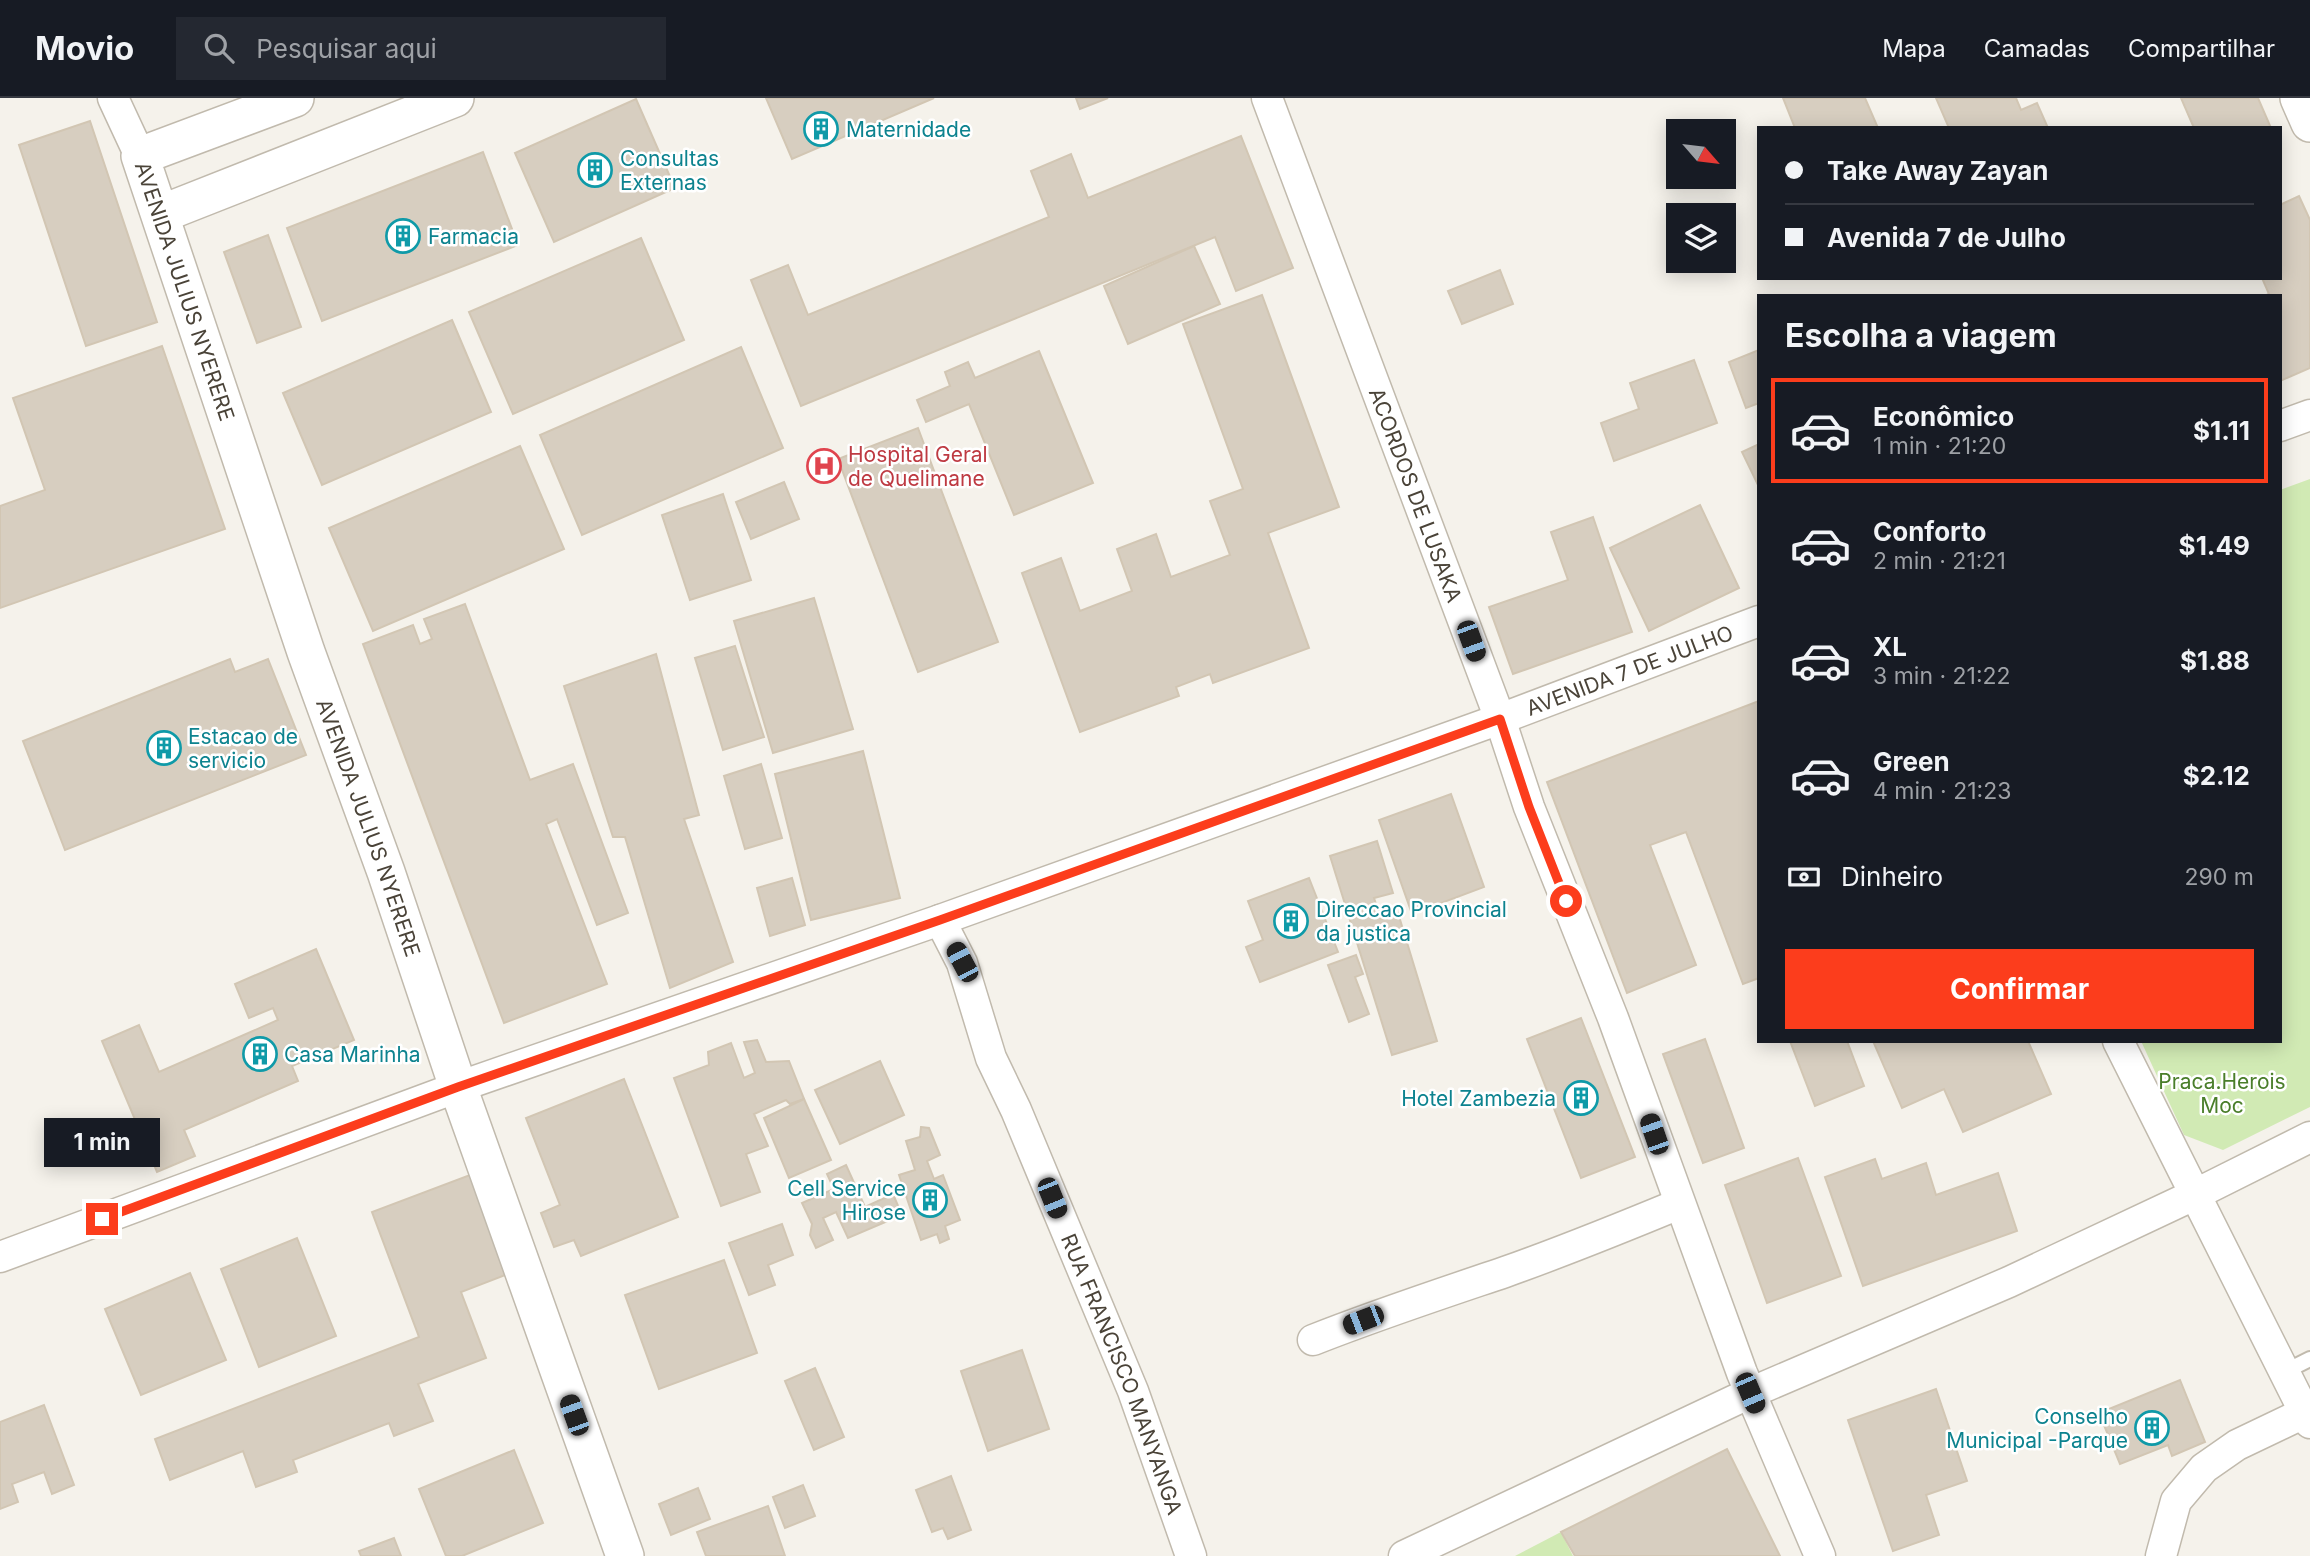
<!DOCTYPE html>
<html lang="pt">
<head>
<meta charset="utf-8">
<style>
  body { margin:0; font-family:Inter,sans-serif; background:#242831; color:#f1f3f6; height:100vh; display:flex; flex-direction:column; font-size:26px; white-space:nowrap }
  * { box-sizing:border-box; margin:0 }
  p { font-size:23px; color:#9ea1a6 }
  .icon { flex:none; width:38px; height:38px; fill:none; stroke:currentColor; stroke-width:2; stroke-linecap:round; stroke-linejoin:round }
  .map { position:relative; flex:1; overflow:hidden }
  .panel { position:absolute; left:1757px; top:196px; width:525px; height:749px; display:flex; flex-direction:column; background:#171b24; border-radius:0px; box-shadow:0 4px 18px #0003 }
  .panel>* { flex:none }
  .top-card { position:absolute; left:1757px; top:28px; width:525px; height:154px; border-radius:0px; box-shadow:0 4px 18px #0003; display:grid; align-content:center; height:154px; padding:0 28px; background:#171b24 }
  .needle { width:46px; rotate:118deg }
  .buttons { position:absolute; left:1666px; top:21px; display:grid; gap:14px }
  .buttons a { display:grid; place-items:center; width:70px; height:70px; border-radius:0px; background:#171b24; box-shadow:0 4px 18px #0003; font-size:35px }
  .end { position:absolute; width:32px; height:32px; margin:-16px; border:9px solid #fc3d1c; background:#fff; box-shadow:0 0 0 4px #fff }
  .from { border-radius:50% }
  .bubble { position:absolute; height:49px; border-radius:0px; background:#171b24; box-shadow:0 4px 18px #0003; font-size:23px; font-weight:700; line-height:49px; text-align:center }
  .car { position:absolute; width:21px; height:42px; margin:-21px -10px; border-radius:9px; box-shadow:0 0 5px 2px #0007; background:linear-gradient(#222 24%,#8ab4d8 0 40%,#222 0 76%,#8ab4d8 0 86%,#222 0) }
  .top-card b { display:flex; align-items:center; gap:24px; height:66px; font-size:26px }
  .top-card b+b { border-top:2px solid #363941 }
  .top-card i { width:18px; height:18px; background:#f1f3f6 }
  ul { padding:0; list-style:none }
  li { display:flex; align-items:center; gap:21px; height:105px; margin:0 14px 10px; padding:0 14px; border:4px solid transparent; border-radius:0px }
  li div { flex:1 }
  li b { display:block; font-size:26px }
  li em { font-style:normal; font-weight:700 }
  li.current { border-color:#fc3d1c }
  li>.icon { width:63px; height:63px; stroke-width:1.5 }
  h2 { padding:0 28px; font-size:32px; line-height:84px }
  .pay { display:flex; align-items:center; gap:18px; height:77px; padding:0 28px; font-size:26px }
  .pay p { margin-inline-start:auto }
  .button { display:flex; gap:14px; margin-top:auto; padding:14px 28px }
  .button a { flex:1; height:80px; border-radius:0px; background:#fc3d1c; color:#fff; font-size:28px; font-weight:700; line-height:80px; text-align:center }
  header { display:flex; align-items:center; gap:42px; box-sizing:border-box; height:98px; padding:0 35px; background:#171b24; border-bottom:2px solid #363941 }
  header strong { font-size:33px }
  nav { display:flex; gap:38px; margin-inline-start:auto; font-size:24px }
  .search { width:490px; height:63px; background:#242831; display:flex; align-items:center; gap:18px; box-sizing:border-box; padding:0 24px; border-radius:0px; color:#9ea1a6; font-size:26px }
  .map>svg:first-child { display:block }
</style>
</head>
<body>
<header>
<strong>Movio</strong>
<div class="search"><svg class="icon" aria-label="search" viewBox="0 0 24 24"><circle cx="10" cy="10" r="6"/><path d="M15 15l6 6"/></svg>Pesquisar aqui</div>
<nav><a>Mapa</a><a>Camadas</a><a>Compartilhar</a></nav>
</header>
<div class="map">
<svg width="2310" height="1458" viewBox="0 0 2310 1458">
  <rect width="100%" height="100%" fill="#f5f2eb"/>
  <g fill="#d1eab4">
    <path d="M2310,381V1009L2223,1052L2184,1037L2141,943H2280V392Z"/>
    <path d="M1561,1434L1573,1458H1515Z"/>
  </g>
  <g fill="#d7cec0" stroke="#d2c6b3" stroke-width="2">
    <path d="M766,0H934L792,61Z"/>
    <path d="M1076,0H1108L1080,11Z"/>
    <path d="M1783,0H1865L1878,30H1795Z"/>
    <path d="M1936,0H2016L2021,12L2037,5L2048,30H1949Z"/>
    <path d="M2181,0H2258L2271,30H2194Z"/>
    <path d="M636,1L675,90L554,144L515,55Z"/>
    <path d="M90,23L157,224L86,248L19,47Z"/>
    <path d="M1241,38L1293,170L1236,193L1215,139L801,308L751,182L788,167L808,217L1049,119L1031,73L1071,56L1088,100Z"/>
    <path d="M483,54L518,147L322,223L287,130Z"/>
    <path d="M2299,98L2310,122V270L2280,283V198H2264L2269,196L2262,180H2280V107Z"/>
    <path d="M268,137L301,229L257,245L224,154Z"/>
    <path d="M641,140L684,242L513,316L469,214Z"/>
    <path d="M1194,148L1220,206L1128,246L1104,188Z"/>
    <path d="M1500,172L1513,206L1462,226L1448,193Z"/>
    <path d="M1262,197L1339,409L1268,435L1309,550L1213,585L1210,576L1176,589L1179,598L1080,634L1022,475L1061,460L1080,513L1132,493L1117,451L1156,436L1171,479L1230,457L1210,403L1243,391L1183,226Z"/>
    <path d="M452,222L491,314L322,387L283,295Z"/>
    <path d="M162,248L225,431L0,510V408L45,392L13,300Z"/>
    <path d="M741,249L783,350L582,437L540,337Z"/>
    <path d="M1759,252V305L1746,310L1729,264Z"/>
    <path d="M1039,253L1093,385L1014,417L969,306L926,324L917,302L950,288L945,274L968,264L975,280Z"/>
    <path d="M1694,262L1717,325L1614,363L1601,325L1639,311L1630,285Z"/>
    <path d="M918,330L998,544L918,574L838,361Z"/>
    <path d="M1759,346V389L1742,354Z"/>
    <path d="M520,348L564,451L373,533L329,430Z"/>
    <path d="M784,384L799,421L751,441L736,404Z"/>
    <path d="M723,396L751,482L690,502L662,417Z"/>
    <path d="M1700,407L1739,490L1649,533L1610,450Z"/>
    <path d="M1593,419L1632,534L1513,576L1489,509L1568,482L1551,434Z"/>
    <path d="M814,500L853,631L773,655L734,523Z"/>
    <path d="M465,506L530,682L573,666L628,815L597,827L557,721L546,726L607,886L504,925L363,546L413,527L420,546L432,541L424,521Z"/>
    <path d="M735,548L764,639L723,652L695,560Z"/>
    <path d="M656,556L699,717L684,721L733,864L670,890L625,739H613L564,588Z"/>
    <path d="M230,561L235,574L268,561L306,657L65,752L23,643Z"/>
    <path d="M1759,603V880L1743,886L1686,734L1650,747L1696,867L1627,895L1547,684Z"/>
    <path d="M863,653L900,800L811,822L775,676Z"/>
    <path d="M761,666L782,740L745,751L724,678Z"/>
    <path d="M1451,696L1484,789L1412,816L1379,722Z"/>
    <path d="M1377,743L1393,795L1374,800L1381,821L1398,815L1437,943L1392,957L1330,758Z"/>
    <path d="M792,780L805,827L770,838L757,790Z"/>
    <path d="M1309,780L1338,854L1260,884L1246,849L1263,842L1248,803Z"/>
    <path d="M316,851L354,942L292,968L298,983L184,1032L195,1058L157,1074L102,943L139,927L159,974L278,922L273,910L249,920L235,886Z"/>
    <path d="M1356,857L1363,876L1355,879L1369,916L1349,924L1328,867Z"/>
    <path d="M1581,920L1635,1059L1581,1080L1527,941Z"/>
    <path d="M1705,941L1744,1050L1703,1065L1663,956Z"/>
    <path d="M757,942L766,964L789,963L804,1001L790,1006L786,1002L754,1016L768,1048L746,1056L760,1094L721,1108L674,980L709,967L708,954L731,945L744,980L755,975L744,944Z"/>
    <path d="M1790,943H1847L1864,988L1815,1008Z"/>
    <path d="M1873,943H2028L2051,996L1963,1034L1944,991L1902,1010Z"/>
    <path d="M880,963L904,1017L840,1046L815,992Z"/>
    <path d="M624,981L678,1119L581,1158L574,1142L554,1149L541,1115L560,1107L526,1020Z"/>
    <path d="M804,1001L831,1062L789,1080L764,1020Z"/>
    <path d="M921,1029L929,1030L940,1057L927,1063L934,1081L943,1077L960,1122L945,1128L949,1141L940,1145L937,1136L921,1142L899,1077L915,1072L906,1043L920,1039Z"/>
    <path d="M1798,1060L1841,1178L1767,1205L1725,1087Z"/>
    <path d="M1875,1061L1882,1081L1926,1065L1936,1097L1998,1075L2017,1133L1863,1188L1825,1079Z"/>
    <path d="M846,1067L865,1109L893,1096L902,1117L848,1140L836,1114L823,1120L833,1142L816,1150L810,1137L812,1126L802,1105L834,1091L827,1076Z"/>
    <path d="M470,1077L508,1176L461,1194L486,1260L418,1286L433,1323L394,1338L389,1325L293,1362L297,1374L256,1389L243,1353L170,1382L155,1341L419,1239L372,1114Z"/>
    <path d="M782,1126L793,1157L768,1167L775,1187L749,1197L729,1145Z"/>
    <path d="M297,1140L336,1238L259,1269L221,1171Z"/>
    <path d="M724,1162L757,1255L659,1291L625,1197Z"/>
    <path d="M190,1175L226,1262L141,1297L105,1211Z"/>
    <path d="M1022,1252L1049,1331L988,1353L961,1273Z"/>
    <path d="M815,1270L844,1339L814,1352L785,1283Z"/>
    <path d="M2180,1282L2205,1344L2172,1358L2168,1347L2120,1366L2099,1315Z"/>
    <path d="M1936,1291L1967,1383L1926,1397L1939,1437L1893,1453L1848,1322Z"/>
    <path d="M44,1307L74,1387L52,1396L44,1374L12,1386L18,1404L0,1411V1324Z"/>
    <path d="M1727,1351L1780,1458H1575L1561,1434Z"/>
    <path d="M514,1352L543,1425L462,1458H446L419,1391Z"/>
    <path d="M951,1378L971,1432L948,1441L943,1430L932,1434L916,1392Z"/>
    <path d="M803,1387L815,1418L785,1430L773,1399Z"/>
    <path d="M698,1390L710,1421L671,1437L659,1406Z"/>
    <path d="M768,1408L785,1458H706L697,1434Z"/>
    <path d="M394,1440L401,1458H361L359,1453Z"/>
  </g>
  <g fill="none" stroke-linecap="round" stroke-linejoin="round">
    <g stroke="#c1baad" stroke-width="18">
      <path id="service" d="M2286,1273L2310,1261"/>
    </g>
    <g stroke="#c1baad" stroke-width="33">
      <g id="minor">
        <path d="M113,0L140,58"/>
        <path id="s1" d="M1267,0L1500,621L1529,709L1613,920L1742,1275L1820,1458"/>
        <path d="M2280,328L2310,317"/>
        <path id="s2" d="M940,822L962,865L991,960L1016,1012L1133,1293L1191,1458"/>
        <path d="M2118,943L2310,1325"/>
        <path id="s3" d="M0,1159L458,989L940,822L1500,621L1759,523"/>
        <path d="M1313,1242C1376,1217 1440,1196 1505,1174C1564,1153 1621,1130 1679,1106"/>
        <path d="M1404,1458L1750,1295L2009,1184L2194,1097L2310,1039"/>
        <path d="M2161,1458L2176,1403L2204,1370L2237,1347L2304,1315"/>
      </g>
    </g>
    <g stroke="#c1baad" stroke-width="40">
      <g id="tertiary">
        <path id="s4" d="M295,0L140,58L306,554L386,774L458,989L625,1458"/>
        <path d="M2299,0L2310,25"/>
        <path d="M161,116L455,0"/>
      </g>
    </g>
    <use href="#service" stroke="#fff" stroke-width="14"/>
    <use href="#minor" stroke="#fff" stroke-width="30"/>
    <use href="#tertiary" stroke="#fff" stroke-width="37"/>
  </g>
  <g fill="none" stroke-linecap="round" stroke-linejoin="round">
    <path stroke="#fc3d1c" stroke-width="9" d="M102,1121L458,989L940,822L1500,621L1529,709L1566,803"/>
  </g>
  <defs>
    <g id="building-ring" transform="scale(1.75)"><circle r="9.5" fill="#fff" stroke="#0f9aa8" stroke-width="1.5"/><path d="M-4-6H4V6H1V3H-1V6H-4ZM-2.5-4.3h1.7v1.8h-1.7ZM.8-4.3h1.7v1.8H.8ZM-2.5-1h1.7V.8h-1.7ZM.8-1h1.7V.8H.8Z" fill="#0f9aa8"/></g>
    <g id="hospital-ring" transform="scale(1.75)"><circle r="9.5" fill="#fff" stroke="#e0444e" stroke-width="1.5"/><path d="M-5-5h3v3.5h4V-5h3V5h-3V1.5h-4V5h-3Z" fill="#e0444e"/></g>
  </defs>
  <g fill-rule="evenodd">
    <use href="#building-ring" x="821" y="31"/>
    <use href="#building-ring" x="595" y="72"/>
    <use href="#building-ring" x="403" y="138"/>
    <use href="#hospital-ring" x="824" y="368"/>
    <use href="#building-ring" x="164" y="650"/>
    <use href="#building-ring" x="1291" y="823"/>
    <use href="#building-ring" x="260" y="956"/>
    <use href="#building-ring" x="1581" y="1000"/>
    <use href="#building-ring" x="930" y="1102"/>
    <use href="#building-ring" x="2152" y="1330"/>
  </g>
  <g text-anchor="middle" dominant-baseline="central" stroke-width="5" stroke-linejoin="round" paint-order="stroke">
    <g font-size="21" fill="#0d838f" stroke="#fff" text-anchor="start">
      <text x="846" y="31">Maternidade</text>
      <text x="620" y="60">Consultas<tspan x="620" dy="24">Externas</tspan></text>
      <text x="428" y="138">Farmacia</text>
      <text x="188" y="638">Estacao de<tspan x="188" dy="24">servicio</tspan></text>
      <text x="1316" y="811">Direccao Provincial<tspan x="1316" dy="24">da justica</tspan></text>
      <text x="284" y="956">Casa Marinha</text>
      <text x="1556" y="1000" text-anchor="end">Hotel Zambezia</text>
      <text x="906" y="1090" text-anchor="end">Cell Service<tspan x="906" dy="24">Hirose</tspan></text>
      <text x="2128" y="1318" text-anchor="end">Conselho<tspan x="2128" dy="24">Municipal -Parque</tspan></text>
    </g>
    <g font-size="21" fill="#4a4338" stroke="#fff">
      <text stroke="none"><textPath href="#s4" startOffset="308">AVENIDA JULIUS NYERERE</textPath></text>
      <text stroke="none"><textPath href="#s1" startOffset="424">ACORDOS DE LUSAKA</textPath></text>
      <text stroke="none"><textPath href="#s3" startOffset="1732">AVENIDA 7 DE JULHO</textPath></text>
      <text stroke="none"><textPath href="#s4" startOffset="875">AVENIDA JULIUS NYERERE</textPath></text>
      <text stroke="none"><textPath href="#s2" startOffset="490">RUA FRANCISCO MANYANGA</textPath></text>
    </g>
    <g font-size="21" fill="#be3a42" stroke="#fff" text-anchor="start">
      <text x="848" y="356">Hospital Geral<tspan x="848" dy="24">de Quelimane</tspan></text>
    </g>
    <g font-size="21" fill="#4a7e2a" stroke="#fff">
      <text x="2222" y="983">Praca.Herois<tspan x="2222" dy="24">Moc</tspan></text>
    </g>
  </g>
</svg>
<div class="buttons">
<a><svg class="needle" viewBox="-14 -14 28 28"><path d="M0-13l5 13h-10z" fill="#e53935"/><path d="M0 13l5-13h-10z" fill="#9ea1a6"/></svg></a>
<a><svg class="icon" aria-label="layers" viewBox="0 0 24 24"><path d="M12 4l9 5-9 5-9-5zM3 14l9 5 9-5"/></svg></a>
</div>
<i class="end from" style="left:1566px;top:803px"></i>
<i class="end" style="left:102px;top:1121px"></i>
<div class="bubble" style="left:44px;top:1020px;width:116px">1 min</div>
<i class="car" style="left:1471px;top:543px;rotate:160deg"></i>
<i class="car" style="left:962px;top:864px;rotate:332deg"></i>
<i class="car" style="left:1654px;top:1036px;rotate:341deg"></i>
<i class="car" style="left:1052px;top:1100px;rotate:158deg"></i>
<i class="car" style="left:1363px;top:1222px;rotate:249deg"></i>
<i class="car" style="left:1750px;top:1295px;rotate:157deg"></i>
<i class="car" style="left:574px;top:1317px;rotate:340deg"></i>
<div class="top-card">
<b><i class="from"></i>Take Away Zayan</b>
<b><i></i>Avenida 7 de Julho</b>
</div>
<section class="panel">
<h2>Escolha a viagem</h2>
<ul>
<li class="current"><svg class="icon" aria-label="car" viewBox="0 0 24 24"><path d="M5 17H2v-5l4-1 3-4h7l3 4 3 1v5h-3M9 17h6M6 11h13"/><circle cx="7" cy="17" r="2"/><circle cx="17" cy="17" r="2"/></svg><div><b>Econômico</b><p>1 min · 21:20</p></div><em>$1.11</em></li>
<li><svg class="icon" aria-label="car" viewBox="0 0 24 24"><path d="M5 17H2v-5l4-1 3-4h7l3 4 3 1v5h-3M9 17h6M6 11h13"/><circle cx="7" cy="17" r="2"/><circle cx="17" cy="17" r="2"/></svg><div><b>Conforto</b><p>2 min · 21:21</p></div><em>$1.49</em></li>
<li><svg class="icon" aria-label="car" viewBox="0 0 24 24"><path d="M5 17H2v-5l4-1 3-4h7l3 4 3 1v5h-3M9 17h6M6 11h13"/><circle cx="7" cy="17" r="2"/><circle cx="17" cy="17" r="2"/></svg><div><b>XL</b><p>3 min · 21:22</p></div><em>$1.88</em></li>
<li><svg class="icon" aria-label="car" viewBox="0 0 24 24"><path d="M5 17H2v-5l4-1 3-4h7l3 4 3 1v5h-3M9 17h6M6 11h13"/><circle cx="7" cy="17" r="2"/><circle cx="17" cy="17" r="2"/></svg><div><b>Green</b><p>4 min · 21:23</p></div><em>$2.12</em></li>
</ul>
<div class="pay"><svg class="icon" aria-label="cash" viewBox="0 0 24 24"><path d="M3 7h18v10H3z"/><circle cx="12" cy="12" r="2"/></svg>Dinheiro<p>290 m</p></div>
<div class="button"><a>Confirmar</a></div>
</section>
</div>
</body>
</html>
